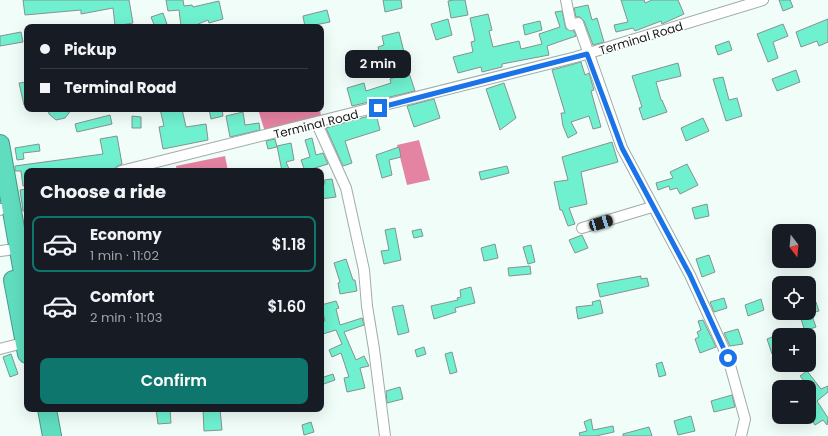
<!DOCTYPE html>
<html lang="en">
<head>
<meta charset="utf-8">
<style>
  body { margin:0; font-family:Poppins,sans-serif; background:#20242c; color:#f1f3f6; height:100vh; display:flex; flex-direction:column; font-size:15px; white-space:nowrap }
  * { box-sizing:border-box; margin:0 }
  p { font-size:13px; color:#9ea1a6 }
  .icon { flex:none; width:22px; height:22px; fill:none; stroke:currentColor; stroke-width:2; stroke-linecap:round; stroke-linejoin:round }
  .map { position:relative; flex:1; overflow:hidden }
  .details { position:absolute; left:24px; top:168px; width:300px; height:244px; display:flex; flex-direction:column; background:#171b24; border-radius:8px; box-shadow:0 4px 16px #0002 }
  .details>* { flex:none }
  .hud { position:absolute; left:24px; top:24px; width:300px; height:88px; border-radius:8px; box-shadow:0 4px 16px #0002; display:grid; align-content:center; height:88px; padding:0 16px; background:#171b24 }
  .needle { width:26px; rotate:164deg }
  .controls { position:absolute; left:772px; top:224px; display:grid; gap:8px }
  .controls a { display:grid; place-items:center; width:44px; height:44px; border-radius:8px; background:#171b24; box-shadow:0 4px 16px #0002; font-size:20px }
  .end { position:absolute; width:18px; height:18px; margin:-9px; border:5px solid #1a73e8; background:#fff; box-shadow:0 0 0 2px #fff }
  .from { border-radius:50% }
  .bubble { position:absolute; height:28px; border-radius:8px; background:#171b24; box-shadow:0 4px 16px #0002; font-size:13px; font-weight:600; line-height:28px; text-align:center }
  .car { position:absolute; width:12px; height:24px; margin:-12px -6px; border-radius:5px; box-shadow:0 0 3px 1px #0007; background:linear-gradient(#222 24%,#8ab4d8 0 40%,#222 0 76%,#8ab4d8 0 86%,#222 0) }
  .hud b { display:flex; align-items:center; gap:14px; height:38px; font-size:15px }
  .hud b+b { border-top:1px solid #363941 }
  .hud i { width:10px; height:10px; background:#f1f3f6 }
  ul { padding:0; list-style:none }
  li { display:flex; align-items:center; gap:12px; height:56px; margin:0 8px 6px; padding:0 8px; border:2px solid transparent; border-radius:8px }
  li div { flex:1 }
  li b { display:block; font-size:15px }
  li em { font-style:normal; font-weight:600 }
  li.current { border-color:#0f766e }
  li>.icon { width:36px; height:36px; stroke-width:1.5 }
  h2 { padding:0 16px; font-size:18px; line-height:48px }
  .primary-button { display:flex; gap:8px; margin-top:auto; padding:8px 16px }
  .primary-button a { flex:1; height:46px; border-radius:8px; background:#0f766e; color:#fff; font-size:16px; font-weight:600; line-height:46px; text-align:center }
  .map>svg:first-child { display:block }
</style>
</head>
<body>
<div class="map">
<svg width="828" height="436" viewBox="0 0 828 436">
  <rect width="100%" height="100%" fill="#f0fdf9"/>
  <g fill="#e583a2">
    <path d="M258,109H320L321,116L265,132Z"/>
    <path d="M419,140L430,180L407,185L397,145Z"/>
    <path d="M225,156L228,171H177L176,166Z"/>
  </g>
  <g fill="#6ff1d0" stroke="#86928e">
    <path d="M23,0H129L133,23L115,26L113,8L81,14V10L25,15Z"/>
    <path d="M166,0H183L184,6L192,5L193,7L219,1L223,19L209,23L208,20L191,27L190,25L181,26L179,10L168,11Z"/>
    <path d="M383,0H401L402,8L385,12Z"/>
    <path d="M454,0H465L468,15L451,18L448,1Z"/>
    <path d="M621,0H644L645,3L652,0H678L684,14L662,24L661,21L635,31L633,28L616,32L614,25L628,22Z"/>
    <path d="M779,0H790L793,7L783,11Z"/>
    <path d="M588,5L592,20L597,18L604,42L593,45L584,21L580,17H576L574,8Z"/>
    <path d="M327,10L330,22L305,27L303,16Z"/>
    <path d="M562,11L566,29L574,31L576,36L547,46L549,55L502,64V67L482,72L481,67L458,73L453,57L473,52L471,42L475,41L470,18L488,14L492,30L489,31L493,47L519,41L521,49L542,44L539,34L560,27L555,12Z"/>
    <path d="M163,13L167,24L155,27L151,17Z"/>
    <path d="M448,19L452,35L436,40L431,24Z"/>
    <path d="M828,19V42L819,46L817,41L801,47L796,32Z"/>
    <path d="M540,21L542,30L525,35L523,25Z"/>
    <path d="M783,24L788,36L773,42L778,58L768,62L757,34Z"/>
    <path d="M21,32L23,42L0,46V36Z"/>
    <path d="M399,32L405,56L387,60L386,55L380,57L378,47L384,45L382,36Z"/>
    <path d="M729,41L732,50L718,55L715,46Z"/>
    <path d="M581,62L585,75L589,73L594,90L591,91L601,127L593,129L589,116L571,122L577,133L568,138L563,126L561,113H565L552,70Z"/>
    <path d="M678,63L681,76L656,82L661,100H662L667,112L643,120L639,108L642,107L632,76Z"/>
    <path d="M796,70L800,82L777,91L772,79Z"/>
    <path d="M409,73L415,91L352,106L347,88L364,83L366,91L391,83L390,79Z"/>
    <path d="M723,77L729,100L737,98L742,116L726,121L713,79Z"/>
    <path d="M27,82V104L24,105L19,83Z"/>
    <path d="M504,83L516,118L500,130L486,89Z"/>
    <path d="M434,99L440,118L414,127L407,106Z"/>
    <path d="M48,109H72L65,118L56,120L49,114Z"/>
    <path d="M160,109H182L186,127L206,124L208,140L163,149L159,127L164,126Z"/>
    <path d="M209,109H222L223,116L211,119Z"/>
    <path d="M243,112L245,125L259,123L260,130L230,137L226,116Z"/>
    <path d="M376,114L380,130L345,141L352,163L343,166L326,128Z"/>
    <path d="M110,115L112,124L77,132L75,124Z"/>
    <path d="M132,116L141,117V128H132Z"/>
    <path d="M703,118L709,131L686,141L681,128Z"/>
    <path d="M117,136L122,164L116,167L115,171H27V185L23,186L21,171H15V166L103,154L100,139Z"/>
    <path d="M312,138L316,155L323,153L328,164L305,171L301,160L310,157L305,140Z"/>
    <path d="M275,139L277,147L268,149L266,141Z"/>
    <path d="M612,142L618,162L581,172L587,204L569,208L575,224L568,226L562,210H560L554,182L568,180L562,157Z"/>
    <path d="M291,143L294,160L286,162L290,171H282L277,146Z"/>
    <path d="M39,144L40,151L23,153L24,159L17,160L15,148Z"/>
    <path d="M399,147L401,157L389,160L392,175L382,178L376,155Z"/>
    <path d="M687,164L698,185L680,194L677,188L670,190L669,186L658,190L656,183L673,178L670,172Z"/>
    <path d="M507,166L509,173L481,180L479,172Z"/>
    <path d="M332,179L336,197L321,199V185L325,184L324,180Z"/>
    <path d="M27,189V211H23L20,190Z"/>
    <path d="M707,204L709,216L695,219L692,208Z"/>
    <path d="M395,228L401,260L384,264L381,251L389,250L385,230Z"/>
    <path d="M421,229L423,236L414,238L412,231Z"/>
    <path d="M582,235L588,248L575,253L569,240Z"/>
    <path d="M495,244L498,258L484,261L481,248Z"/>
    <path d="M531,245L535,262L528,264L523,247Z"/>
    <path d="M709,255L715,272L702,277L696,259Z"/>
    <path d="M346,259L353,280H355L357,291L340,294L338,283L340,282L334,263Z"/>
    <path d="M530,266L531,274L509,276L508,268Z"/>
    <path d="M641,276V279L647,278L649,286L600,297L597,284Z"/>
    <path d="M471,287L475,303L455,308L456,312L434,319L431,306L458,300L457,298L461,297L460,290Z"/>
    <path d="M724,298L727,308L714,312L710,302Z"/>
    <path d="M761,299L764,310L748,316L745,305Z"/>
    <path d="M600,300L603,313L578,319L576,307L593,305L592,302Z"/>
    <path d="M336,301L339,308L336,309L340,325L362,318L364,325L344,332L356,360L364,356L369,366L360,368L365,388L347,392L344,378L349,377L341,353L332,357L329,350L342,344L336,330L323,334L321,328V322L325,321L321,305Z"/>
    <path d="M816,302L819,311L811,313L816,327L805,331L799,313H809V304Z"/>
    <path d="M403,305L409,332L398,335L392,307Z"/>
    <path d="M703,320L716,347L700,353L695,339L699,337L697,332L701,330L698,321Z"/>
    <path d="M738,329L743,344L730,346L724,333Z"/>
    <path d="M774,336L779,351L772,354L767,339Z"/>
    <path d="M424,347L426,354L417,357L415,350Z"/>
    <path d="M452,352L457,372L450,374L445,354Z"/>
    <path d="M11,354L18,374L10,377L3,357Z"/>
    <path d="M662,362L666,375L659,377L656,364Z"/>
    <path d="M807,371L821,389L828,386V392L817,401L828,418L827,425L823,420L815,425L810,417L816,412L809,403V387L800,376Z"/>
    <path d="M333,374L335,380L321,385V378Z"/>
    <path d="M400,387L403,399L387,403L386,391Z"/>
    <path d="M732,395L735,407L714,412L711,401Z"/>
    <path d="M156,409H170L171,423L158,424Z"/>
    <path d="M203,409H220L222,430L204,431Z"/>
    <path d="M691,416L695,431L678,435L674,421Z"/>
    <path d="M591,419L593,430L613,426L614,432L596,436H580L579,433L587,431L584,422Z"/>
    <path d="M311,422L314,432L304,435L302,425Z"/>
    <path d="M649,427L652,436H623V434Z"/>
  </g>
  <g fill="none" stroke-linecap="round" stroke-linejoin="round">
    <g stroke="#a0aca8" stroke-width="12">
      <g id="street">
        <path d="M566,0L571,25L578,23L622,148L690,275L728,358L745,419L741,436"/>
        <path d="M317,124L346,188L364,270L367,306L374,349L385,436"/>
        <path d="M121,171L576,57L763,0"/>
        <path d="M0,210L1,209"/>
        <path d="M582,228L652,207"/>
        <path d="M0,251L8,250"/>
        <path d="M0,349L27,342"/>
      </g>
    </g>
    <g stroke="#469986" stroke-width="20">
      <g id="highway">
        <path d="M0,144L27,295"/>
        <path d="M13,280L27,354"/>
        <path d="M47,409L52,436"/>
      </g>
    </g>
    <use href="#street" stroke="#fff" stroke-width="10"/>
    <use href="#highway" stroke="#60ddbf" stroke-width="18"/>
  </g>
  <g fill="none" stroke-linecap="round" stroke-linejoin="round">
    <path stroke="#1a73e8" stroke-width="5" d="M378,108L587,54L622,148L690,275L728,358"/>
  </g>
  <g text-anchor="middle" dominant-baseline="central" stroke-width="3" stroke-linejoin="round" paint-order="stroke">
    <g font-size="12" fill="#171c1b" stroke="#fff">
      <text transform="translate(641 38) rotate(-17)">Terminal Road</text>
      <text transform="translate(316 124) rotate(-14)">Terminal Road</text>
    </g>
  </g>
</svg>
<div class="controls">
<a><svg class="needle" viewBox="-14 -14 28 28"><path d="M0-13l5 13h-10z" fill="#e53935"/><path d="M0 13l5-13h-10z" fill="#9ea1a6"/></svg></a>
<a><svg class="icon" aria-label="locate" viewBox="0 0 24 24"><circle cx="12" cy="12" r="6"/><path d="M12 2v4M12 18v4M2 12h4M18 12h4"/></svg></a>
<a>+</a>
<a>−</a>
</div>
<i class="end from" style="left:728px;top:358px"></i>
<i class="end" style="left:378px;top:108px"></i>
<div class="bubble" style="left:345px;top:50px;width:66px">2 min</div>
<i class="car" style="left:601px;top:223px;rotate:73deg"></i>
<div class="hud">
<b><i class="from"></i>Pickup</b>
<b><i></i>Terminal Road</b>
</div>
<section class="details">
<h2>Choose a ride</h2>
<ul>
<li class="current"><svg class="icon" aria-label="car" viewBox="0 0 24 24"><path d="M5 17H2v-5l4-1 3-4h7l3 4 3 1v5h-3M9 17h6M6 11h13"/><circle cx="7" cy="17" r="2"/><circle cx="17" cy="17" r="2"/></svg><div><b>Economy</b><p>1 min · 11:02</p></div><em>$1.18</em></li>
<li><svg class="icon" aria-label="car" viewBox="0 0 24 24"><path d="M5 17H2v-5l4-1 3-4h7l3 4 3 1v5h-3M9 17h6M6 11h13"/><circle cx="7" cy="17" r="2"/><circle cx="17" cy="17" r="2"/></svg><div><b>Comfort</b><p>2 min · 11:03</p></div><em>$1.60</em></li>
</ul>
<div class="primary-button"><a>Confirm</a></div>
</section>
</div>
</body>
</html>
